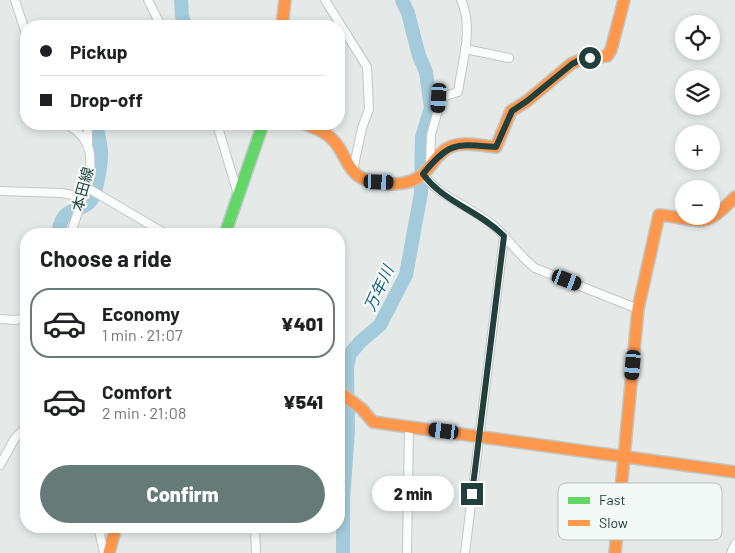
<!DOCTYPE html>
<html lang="en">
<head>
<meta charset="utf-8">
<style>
  body { margin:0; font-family:Barlow,"Noto Sans JP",sans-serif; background:#f2f2f2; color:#202124; height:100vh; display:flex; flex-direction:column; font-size:19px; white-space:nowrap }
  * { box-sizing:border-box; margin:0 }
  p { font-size:16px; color:#757577 }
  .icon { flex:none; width:28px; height:28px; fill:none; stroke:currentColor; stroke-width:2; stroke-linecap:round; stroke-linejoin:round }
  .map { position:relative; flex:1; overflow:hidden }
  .sheet { position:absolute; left:20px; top:228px; width:325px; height:305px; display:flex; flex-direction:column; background:#fff; border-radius:20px; box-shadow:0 2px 8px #0003 }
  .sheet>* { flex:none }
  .hud { position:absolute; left:20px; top:20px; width:325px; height:110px; border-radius:20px; box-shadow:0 2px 8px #0003; display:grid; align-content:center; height:110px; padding:0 20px; background:#fff }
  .controls { position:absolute; left:675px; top:15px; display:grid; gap:10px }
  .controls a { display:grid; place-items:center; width:45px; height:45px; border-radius:50%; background:#fff; box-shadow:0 2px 8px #0003; font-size:25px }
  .end { position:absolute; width:22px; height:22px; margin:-11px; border:6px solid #213f3b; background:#fff; box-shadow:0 0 0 2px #fff }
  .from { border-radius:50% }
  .bubble { position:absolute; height:35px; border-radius:18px; background:#fff; box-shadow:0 2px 8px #0003; font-size:16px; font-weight:800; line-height:35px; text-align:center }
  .car { position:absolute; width:15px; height:30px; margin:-15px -8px; border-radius:6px; box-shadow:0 0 4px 1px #0007; background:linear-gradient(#222 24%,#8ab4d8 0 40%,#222 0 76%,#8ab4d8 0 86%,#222 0) }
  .hud b { display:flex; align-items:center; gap:18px; height:48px; font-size:19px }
  .hud b+b { border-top:1px solid #e0e0e0 }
  .hud i { width:12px; height:12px; background:#202124 }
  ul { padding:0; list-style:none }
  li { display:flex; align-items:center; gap:15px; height:70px; margin:0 10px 8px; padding:0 10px; border:2px solid transparent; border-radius:20px }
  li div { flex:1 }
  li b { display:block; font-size:19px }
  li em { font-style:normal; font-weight:800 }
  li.active { border-color:#667b78 }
  li>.icon { width:45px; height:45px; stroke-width:1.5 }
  h2 { padding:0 20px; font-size:22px; line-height:60px }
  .action { display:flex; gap:10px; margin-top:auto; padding:10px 20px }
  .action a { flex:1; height:58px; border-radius:30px; background:#667b78; color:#fff; font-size:20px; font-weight:800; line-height:58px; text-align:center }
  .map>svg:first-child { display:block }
</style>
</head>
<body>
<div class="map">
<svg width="735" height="553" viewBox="0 0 735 553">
  <rect width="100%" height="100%" fill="#e5eae9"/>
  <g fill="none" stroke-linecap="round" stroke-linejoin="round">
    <g stroke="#a4cbdb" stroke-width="14">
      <path d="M181,0L182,16L185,26"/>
      <path d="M58,234C62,201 84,216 93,197C97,189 102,160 101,151C100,142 98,133 96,124"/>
      <path d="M343,553V498L348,432L347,367L350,354L360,342L380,325L406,275L421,193L422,137L431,108L426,72L419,56L408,13L402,0"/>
    </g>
    <g stroke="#c2c7c6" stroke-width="10">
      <g id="street">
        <path d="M15,0L26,34"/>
        <path d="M148,0L161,26"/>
        <path d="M325,0L367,67L369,109L362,128L353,170"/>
        <path d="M465,49L509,58"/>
        <path d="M67,124C73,128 80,133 84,139C102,163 77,208 71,234"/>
        <path d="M217,124L238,194"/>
        <path d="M88,146V124"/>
        <path d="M430,165L431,135L438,110L439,98L458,92C462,63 474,27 461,0"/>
        <path d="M423,174C441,199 471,206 494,226C509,239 519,256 535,268L638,309"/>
        <path d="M86,187L166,234"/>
        <path d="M0,191L62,193L72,195L80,201"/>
        <path d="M0,319L16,320L26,317"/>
        <path d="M0,465L15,438L26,427"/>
        <path d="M98,526L104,553"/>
        <path d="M255,526L256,553"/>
        <path d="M407,553L409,427"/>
        <path d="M465,553L504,236"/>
        <path d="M731,553L735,544"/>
      </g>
    </g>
    <g stroke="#c0c8c6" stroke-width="14">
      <path id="fast" d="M225,234L263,124"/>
    </g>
    <g stroke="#c0c8c6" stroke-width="14">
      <g id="slow">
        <path d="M282,26L285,0"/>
        <path d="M304,124C315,128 326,132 334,141C345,153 348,173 364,179C382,186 409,187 423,174C433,165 438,152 450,147C465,141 481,146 496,147L511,111L527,101L571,64L582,59L607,56L611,50L624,0"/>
        <path d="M339,389L341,393L362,409L373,422L735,472"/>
        <path d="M109,553L116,526"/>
        <path d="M615,553L638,309L659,215C702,219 702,232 735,197"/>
      </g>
    </g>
    <use href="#street" stroke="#fbfcfc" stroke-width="8"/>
    <use href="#fast" stroke="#63d668" stroke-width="11"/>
    <use href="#slow" stroke="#ff974d" stroke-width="11"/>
  </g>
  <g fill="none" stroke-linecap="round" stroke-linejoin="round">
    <path stroke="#213f3b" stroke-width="6" d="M472,494L504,236C480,211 443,202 423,174C450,141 456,144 496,147L512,111L527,101L572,64L582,59L590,58"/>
  </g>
  <g text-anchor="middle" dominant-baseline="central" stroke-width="4.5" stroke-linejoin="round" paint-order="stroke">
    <g font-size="15" fill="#213f3b" stroke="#f3f9f7">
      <text transform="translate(82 189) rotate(-75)">本田線</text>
    </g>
    <g font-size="16" font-style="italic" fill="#185f7e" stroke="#f3f9f7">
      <text transform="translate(378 288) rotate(-65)">万年川</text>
    </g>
  </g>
  <rect x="558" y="483" width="164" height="57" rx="8" fill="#f3f9f7" stroke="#b4c1bf" stroke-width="1"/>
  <rect x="568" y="497" width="22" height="7" fill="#63d668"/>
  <rect x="568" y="520" width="22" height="6" fill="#ff974d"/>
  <g font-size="14" fill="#213f3b">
    <text x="599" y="505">Fast</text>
    <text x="599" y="528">Slow</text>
  </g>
</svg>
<div class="controls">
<a><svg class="icon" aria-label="locate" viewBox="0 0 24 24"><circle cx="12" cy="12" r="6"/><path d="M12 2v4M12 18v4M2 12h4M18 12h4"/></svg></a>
<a><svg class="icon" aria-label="layers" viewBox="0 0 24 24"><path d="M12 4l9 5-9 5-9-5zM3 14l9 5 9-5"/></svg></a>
<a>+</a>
<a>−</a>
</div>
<i class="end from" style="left:590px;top:58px"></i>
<i class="end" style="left:472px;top:494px"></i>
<div class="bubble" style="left:372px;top:476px;width:82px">2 min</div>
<i class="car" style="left:439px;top:98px;rotate:184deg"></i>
<i class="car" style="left:379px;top:182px;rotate:92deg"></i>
<i class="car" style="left:567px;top:280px;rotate:111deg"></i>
<i class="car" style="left:633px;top:365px;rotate:185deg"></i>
<i class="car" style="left:444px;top:431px;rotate:277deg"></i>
<div class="hud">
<b><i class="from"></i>Pickup</b>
<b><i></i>Drop-off</b>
</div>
<section class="sheet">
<h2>Choose a ride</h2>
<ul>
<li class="active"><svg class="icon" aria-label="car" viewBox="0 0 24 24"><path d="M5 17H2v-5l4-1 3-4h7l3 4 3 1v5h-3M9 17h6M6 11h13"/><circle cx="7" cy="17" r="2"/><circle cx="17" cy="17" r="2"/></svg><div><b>Economy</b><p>1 min · 21:07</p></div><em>¥401</em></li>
<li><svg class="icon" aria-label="car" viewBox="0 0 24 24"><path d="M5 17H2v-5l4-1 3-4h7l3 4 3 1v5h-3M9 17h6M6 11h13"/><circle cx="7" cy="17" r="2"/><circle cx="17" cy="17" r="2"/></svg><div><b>Comfort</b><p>2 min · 21:08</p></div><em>¥541</em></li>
</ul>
<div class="action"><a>Confirm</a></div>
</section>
</div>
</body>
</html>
